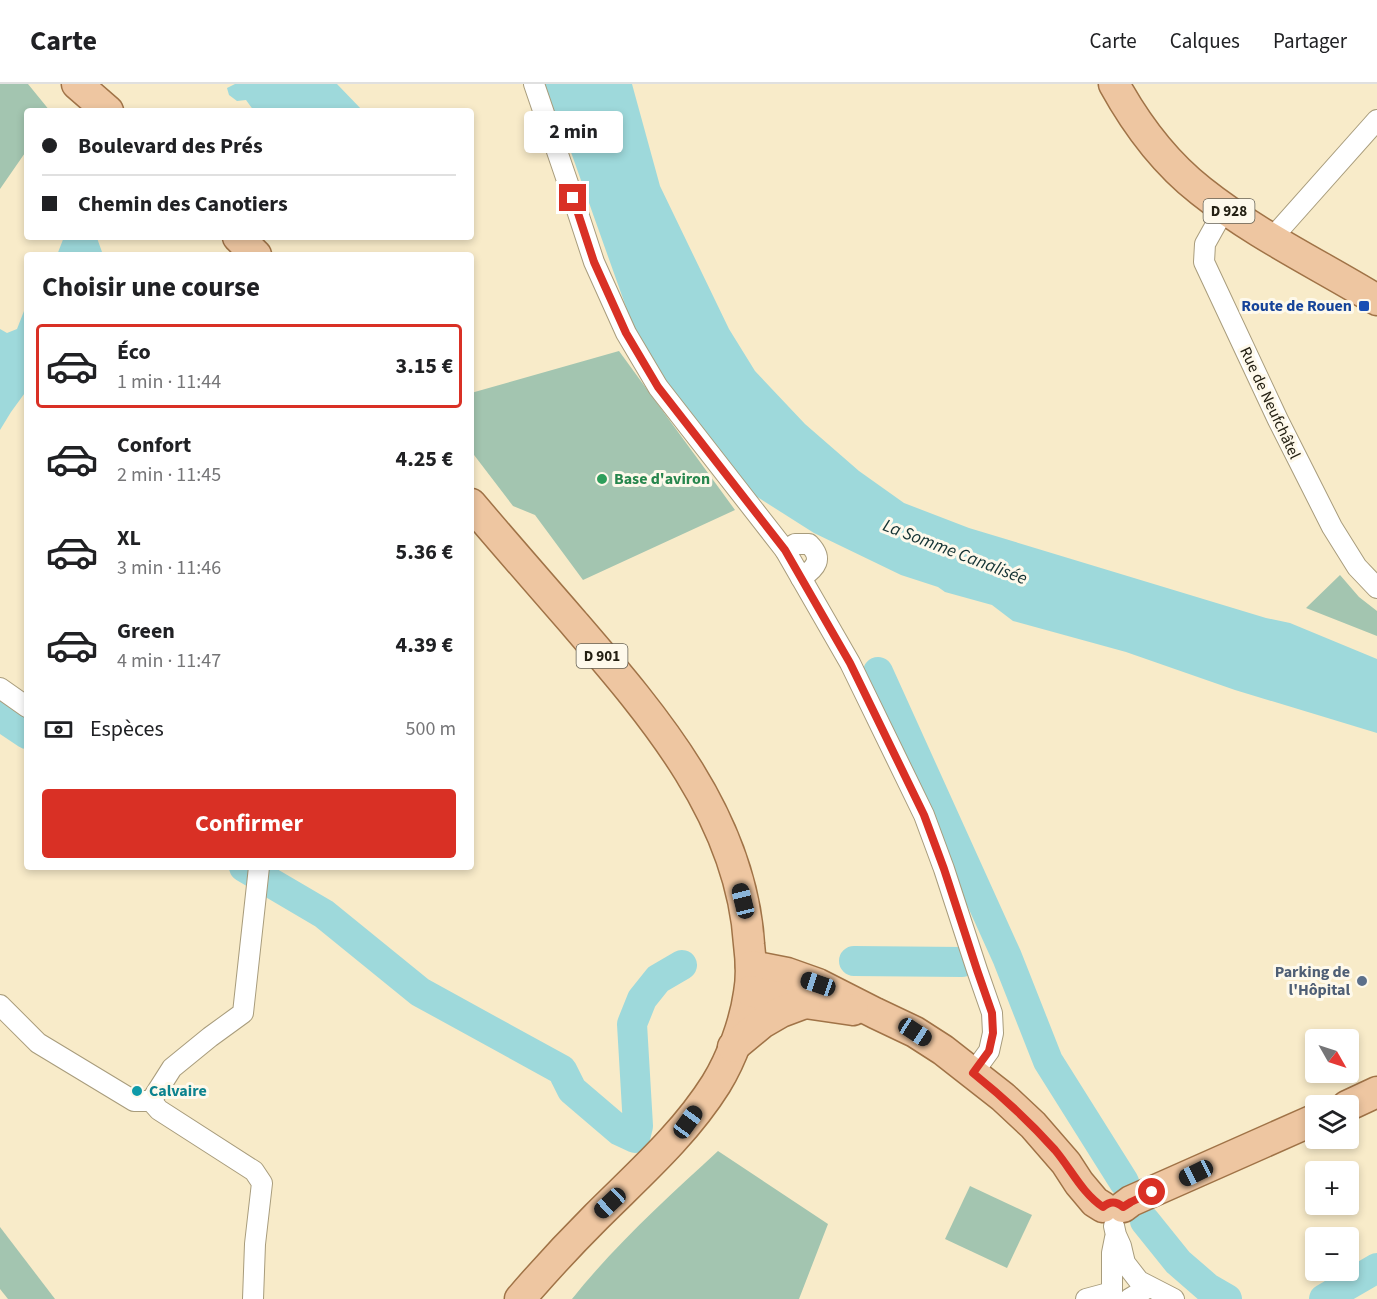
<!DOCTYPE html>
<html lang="fr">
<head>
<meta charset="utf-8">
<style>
  body { margin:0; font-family:"Source Sans 3",sans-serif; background:#f2f2f2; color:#202124; height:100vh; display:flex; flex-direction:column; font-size:22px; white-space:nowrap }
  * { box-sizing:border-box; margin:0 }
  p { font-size:20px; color:#757577 }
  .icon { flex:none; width:33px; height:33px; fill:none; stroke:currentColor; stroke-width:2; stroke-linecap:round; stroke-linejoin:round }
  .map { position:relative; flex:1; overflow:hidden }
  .side { position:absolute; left:24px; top:168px; width:450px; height:618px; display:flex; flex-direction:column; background:#fff; border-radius:6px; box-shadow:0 3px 9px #0003 }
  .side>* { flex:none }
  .guide { position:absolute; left:24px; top:24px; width:450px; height:132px; border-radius:6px; box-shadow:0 3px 9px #0003; display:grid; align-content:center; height:132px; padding:0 18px; background:#fff }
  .needle { width:39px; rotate:129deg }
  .tools { position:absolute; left:1305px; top:945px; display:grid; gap:12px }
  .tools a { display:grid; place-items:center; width:54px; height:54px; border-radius:6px; background:#fff; box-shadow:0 3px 9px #0003; font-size:30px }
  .end { position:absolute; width:27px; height:27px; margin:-14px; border:8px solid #d93025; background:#fff; box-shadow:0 0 0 3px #fff }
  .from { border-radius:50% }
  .bubble { position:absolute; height:42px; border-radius:6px; background:#fff; box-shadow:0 3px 9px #0003; font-size:20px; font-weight:700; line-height:42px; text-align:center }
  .car { position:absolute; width:18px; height:36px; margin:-18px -9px; border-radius:8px; box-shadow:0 0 4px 2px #0007; background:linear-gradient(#222 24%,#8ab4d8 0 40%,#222 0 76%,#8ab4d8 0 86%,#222 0) }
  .guide b { display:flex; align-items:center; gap:21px; height:57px; font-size:22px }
  .guide b+b { border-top:2px solid #e0e0e0 }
  .guide i { width:15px; height:15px; background:#202124 }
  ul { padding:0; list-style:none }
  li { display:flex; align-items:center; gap:18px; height:84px; margin:0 12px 9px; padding:0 6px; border:3px solid transparent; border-radius:6px }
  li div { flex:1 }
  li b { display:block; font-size:22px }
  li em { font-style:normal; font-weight:700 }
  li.active { border-color:#d93025 }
  li>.icon { width:54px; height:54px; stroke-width:1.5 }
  h2 { padding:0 18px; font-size:27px; line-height:72px }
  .pay { display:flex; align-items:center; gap:15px; height:66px; padding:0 18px; font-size:22px }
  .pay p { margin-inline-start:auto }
  .button { display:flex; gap:12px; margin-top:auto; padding:12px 18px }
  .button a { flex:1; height:69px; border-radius:6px; background:#d93025; color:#fff; font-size:24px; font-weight:700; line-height:69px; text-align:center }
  header { display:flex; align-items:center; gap:36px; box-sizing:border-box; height:84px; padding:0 30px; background:#fff; border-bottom:2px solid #e0e0e0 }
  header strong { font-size:28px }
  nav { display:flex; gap:33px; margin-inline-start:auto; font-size:21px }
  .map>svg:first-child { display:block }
</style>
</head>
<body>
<header>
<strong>Carte</strong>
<nav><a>Carte</a><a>Calques</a><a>Partager</a></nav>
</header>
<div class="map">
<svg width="1377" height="1215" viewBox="0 0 1377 1215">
  <rect width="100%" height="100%" fill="#f8ebc9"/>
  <g fill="#a3c5b0">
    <path d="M0,0H28L50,27H27V66L0,105Z"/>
    <path d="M619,267L735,426L583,496L535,431L513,422L471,367V309Z"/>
    <path d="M1340,491L1359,513L1377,527V552L1306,524Z"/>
    <path d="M718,1067L828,1140L799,1215H572C615,1161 667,1114 718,1067Z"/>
    <path d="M970,1102L1032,1131L1007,1184L945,1155Z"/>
    <path d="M0,1143L55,1215H8L0,1205Z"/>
  </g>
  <g fill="#9ed9db">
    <path d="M235,0H337L363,27H254L246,16L237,17L229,11L227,4Z"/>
    <path d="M543,0H632L660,102L729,245L755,287L805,340L859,387L904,419L969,444L1266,534L1290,539L1377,575V649L1235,606L1126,568L1013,537L992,521L945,508L938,503L901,491L814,449L740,402L651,281L637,254L572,71Z"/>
    <path d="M64,153H81L83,155L97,154L102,168L105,171H57Z"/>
    <path d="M27,224V306L11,328L0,346V245L7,249L17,245L24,227Z"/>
  </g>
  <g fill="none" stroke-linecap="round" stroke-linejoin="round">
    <g stroke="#9ed9db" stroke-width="30">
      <path d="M878,588L1007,873L1048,977L1124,1098"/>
      <path d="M0,632L27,650"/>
      <path d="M244,783L324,830L420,908L562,986L572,1006L620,1047L635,1054L638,1042L632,940L642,915L658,895L682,881"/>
      <path d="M854,877L962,878"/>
      <path d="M1145,1137L1178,1178L1208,1204L1227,1215"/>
      <path d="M1324,1215L1377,1184"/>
    </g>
    <g stroke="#a89c7c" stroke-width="22">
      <g id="street">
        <path d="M534,0L573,114L594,178L626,249L658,303L785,466L850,579L924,731L944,785L977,886L992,929L993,949L989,967L973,989"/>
        <path d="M1225,124L1205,160L1204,178L1278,336L1332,443L1357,483L1377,504"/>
        <path d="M1272,154L1377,36"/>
        <path d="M785,466L795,460H809C824,475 816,484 801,494"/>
        <path d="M0,604L27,623"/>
        <path d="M0,921L38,959L134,1017H151"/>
        <path d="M151,1017L172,984L210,953L243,929L259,783"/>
        <path d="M151,1017L159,1026L254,1087L262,1099L255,1160L253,1215"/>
        <path d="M1114,1142L1116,1151L1121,1162L1125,1179L1139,1197L1174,1215"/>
        <path d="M1086,1215L1112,1208"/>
        <path d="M1112,1215V1169L1115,1154"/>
        <path d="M1129,1215L1149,1203"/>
      </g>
    </g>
    <g stroke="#a07347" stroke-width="33">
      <g id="primary">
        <path d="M77,0L108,27"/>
        <path d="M1114,0C1136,40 1164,78 1201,107C1255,150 1318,180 1377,216"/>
        <path d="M238,153L256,171"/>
        <path d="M471,420C505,460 539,499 573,538C653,631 741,732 749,860C751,876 752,893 749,909C745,938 732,974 716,1000C684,1051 638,1091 596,1133C570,1159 544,1187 520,1215"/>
        <path d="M751,882L787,889L818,900L875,929L915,948L943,966L1003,1013L1033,1041L1066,1079L1079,1099L1095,1118L1103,1123"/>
        <path d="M750,907L805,919L853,926"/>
        <path d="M733,963L762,939L781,928L805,919"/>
        <path d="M1347,1022L1377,1008"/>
        <path d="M1123,1123L1131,1117L1316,1035"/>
      </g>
    </g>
    <use href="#street" stroke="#fff" stroke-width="20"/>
    <use href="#primary" stroke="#eec6a1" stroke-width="30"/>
  </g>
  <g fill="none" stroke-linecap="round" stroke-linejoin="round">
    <path stroke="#d93025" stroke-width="8" d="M573,114L594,178L626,249L658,303L785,466L850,579L924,731L944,785L977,886L992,929L993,949L989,967L973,989C1003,1013 1029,1037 1055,1066C1071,1085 1082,1109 1103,1123C1110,1117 1116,1117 1123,1123L1131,1118L1152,1108"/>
  </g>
  <rect fill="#1a4fb4" stroke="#fef9eb" stroke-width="2" x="1358" y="216" width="12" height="12" rx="3"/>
  <circle fill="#2e9e5b" stroke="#fef9eb" stroke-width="2" cx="602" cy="395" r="6"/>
  <circle fill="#5c6f8a" stroke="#fef9eb" stroke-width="2" cx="1362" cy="897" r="6"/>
  <circle fill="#0f9aa8" stroke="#fef9eb" stroke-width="2" cx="137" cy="1007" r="6"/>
  <g text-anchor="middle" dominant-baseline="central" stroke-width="6" stroke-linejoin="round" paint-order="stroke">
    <g fill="#fef9eb" stroke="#656154" stroke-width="1.5">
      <rect x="1203.5" y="115" width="51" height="24" rx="4.5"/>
      <rect x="576.5" y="560" width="51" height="24" rx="4.5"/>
    </g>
    <g font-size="15" font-weight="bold" fill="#242013">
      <text x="1229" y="127">D 928</text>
      <text x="602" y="572">D 901</text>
    </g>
    <g font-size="16" font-weight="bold" fill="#164399" stroke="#fef9eb" text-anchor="end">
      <text x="1352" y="222">Route de Rouen</text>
    </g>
    <g font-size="16" fill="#242013" stroke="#fef9eb">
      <text transform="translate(1270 319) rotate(65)">Rue de Neufchâtel</text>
    </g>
    <g font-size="16" font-weight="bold" fill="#27864d" stroke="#fef9eb" text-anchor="start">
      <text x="614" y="395">Base d'aviron</text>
    </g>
    <g font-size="16" font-weight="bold" fill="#4e5e75" stroke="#fef9eb" text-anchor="end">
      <text x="1350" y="888">Parking de<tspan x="1350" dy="18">l'Hôpital</tspan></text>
    </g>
    <g font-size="16" font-weight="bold" fill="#0d838f" stroke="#fef9eb" text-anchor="start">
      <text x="149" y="1007">Calvaire</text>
    </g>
    <g font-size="18" font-style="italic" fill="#123132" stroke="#fef9eb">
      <text transform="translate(955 468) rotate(21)">La Somme Canalisée</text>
    </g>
  </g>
</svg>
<div class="tools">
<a><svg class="needle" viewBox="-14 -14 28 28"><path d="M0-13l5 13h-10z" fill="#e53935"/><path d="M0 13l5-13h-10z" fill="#757577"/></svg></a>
<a><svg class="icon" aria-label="layers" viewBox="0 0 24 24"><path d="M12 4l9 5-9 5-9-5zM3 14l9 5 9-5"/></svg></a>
<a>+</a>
<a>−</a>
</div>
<i class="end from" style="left:1152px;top:1108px"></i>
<i class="end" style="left:573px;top:114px"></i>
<div class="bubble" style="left:524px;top:27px;width:99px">2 min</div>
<i class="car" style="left:743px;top:817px;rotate:346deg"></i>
<i class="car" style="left:818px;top:900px;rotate:289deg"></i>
<i class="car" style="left:915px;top:948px;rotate:123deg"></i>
<i class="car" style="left:688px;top:1038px;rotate:36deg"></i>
<i class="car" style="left:1196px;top:1089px;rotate:244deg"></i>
<i class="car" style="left:610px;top:1119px;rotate:227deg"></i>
<div class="guide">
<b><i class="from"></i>Boulevard des Prés</b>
<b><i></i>Chemin des Canotiers</b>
</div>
<section class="side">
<h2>Choisir une course</h2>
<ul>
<li class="active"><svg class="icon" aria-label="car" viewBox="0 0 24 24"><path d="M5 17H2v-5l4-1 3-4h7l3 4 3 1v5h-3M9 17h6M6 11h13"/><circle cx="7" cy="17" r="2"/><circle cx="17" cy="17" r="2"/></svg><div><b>Éco</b><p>1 min · 11:44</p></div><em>3.15 €</em></li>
<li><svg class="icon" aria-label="car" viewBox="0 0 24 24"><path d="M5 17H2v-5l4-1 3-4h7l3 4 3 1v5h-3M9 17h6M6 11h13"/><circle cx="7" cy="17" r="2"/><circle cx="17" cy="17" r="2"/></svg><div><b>Confort</b><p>2 min · 11:45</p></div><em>4.25 €</em></li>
<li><svg class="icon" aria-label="car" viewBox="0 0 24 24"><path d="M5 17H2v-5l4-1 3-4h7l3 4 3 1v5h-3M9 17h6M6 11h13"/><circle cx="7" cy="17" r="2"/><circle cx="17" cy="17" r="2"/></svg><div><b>XL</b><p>3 min · 11:46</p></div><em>5.36 €</em></li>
<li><svg class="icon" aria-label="car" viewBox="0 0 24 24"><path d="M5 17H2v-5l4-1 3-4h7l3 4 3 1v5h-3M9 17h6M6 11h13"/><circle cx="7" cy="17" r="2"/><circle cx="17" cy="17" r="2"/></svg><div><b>Green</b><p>4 min · 11:47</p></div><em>4.39 €</em></li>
</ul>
<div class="pay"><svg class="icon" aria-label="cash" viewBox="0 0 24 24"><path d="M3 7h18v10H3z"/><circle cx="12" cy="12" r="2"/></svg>Espèces<p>500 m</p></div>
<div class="button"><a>Confirmer</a></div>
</section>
</div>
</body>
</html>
